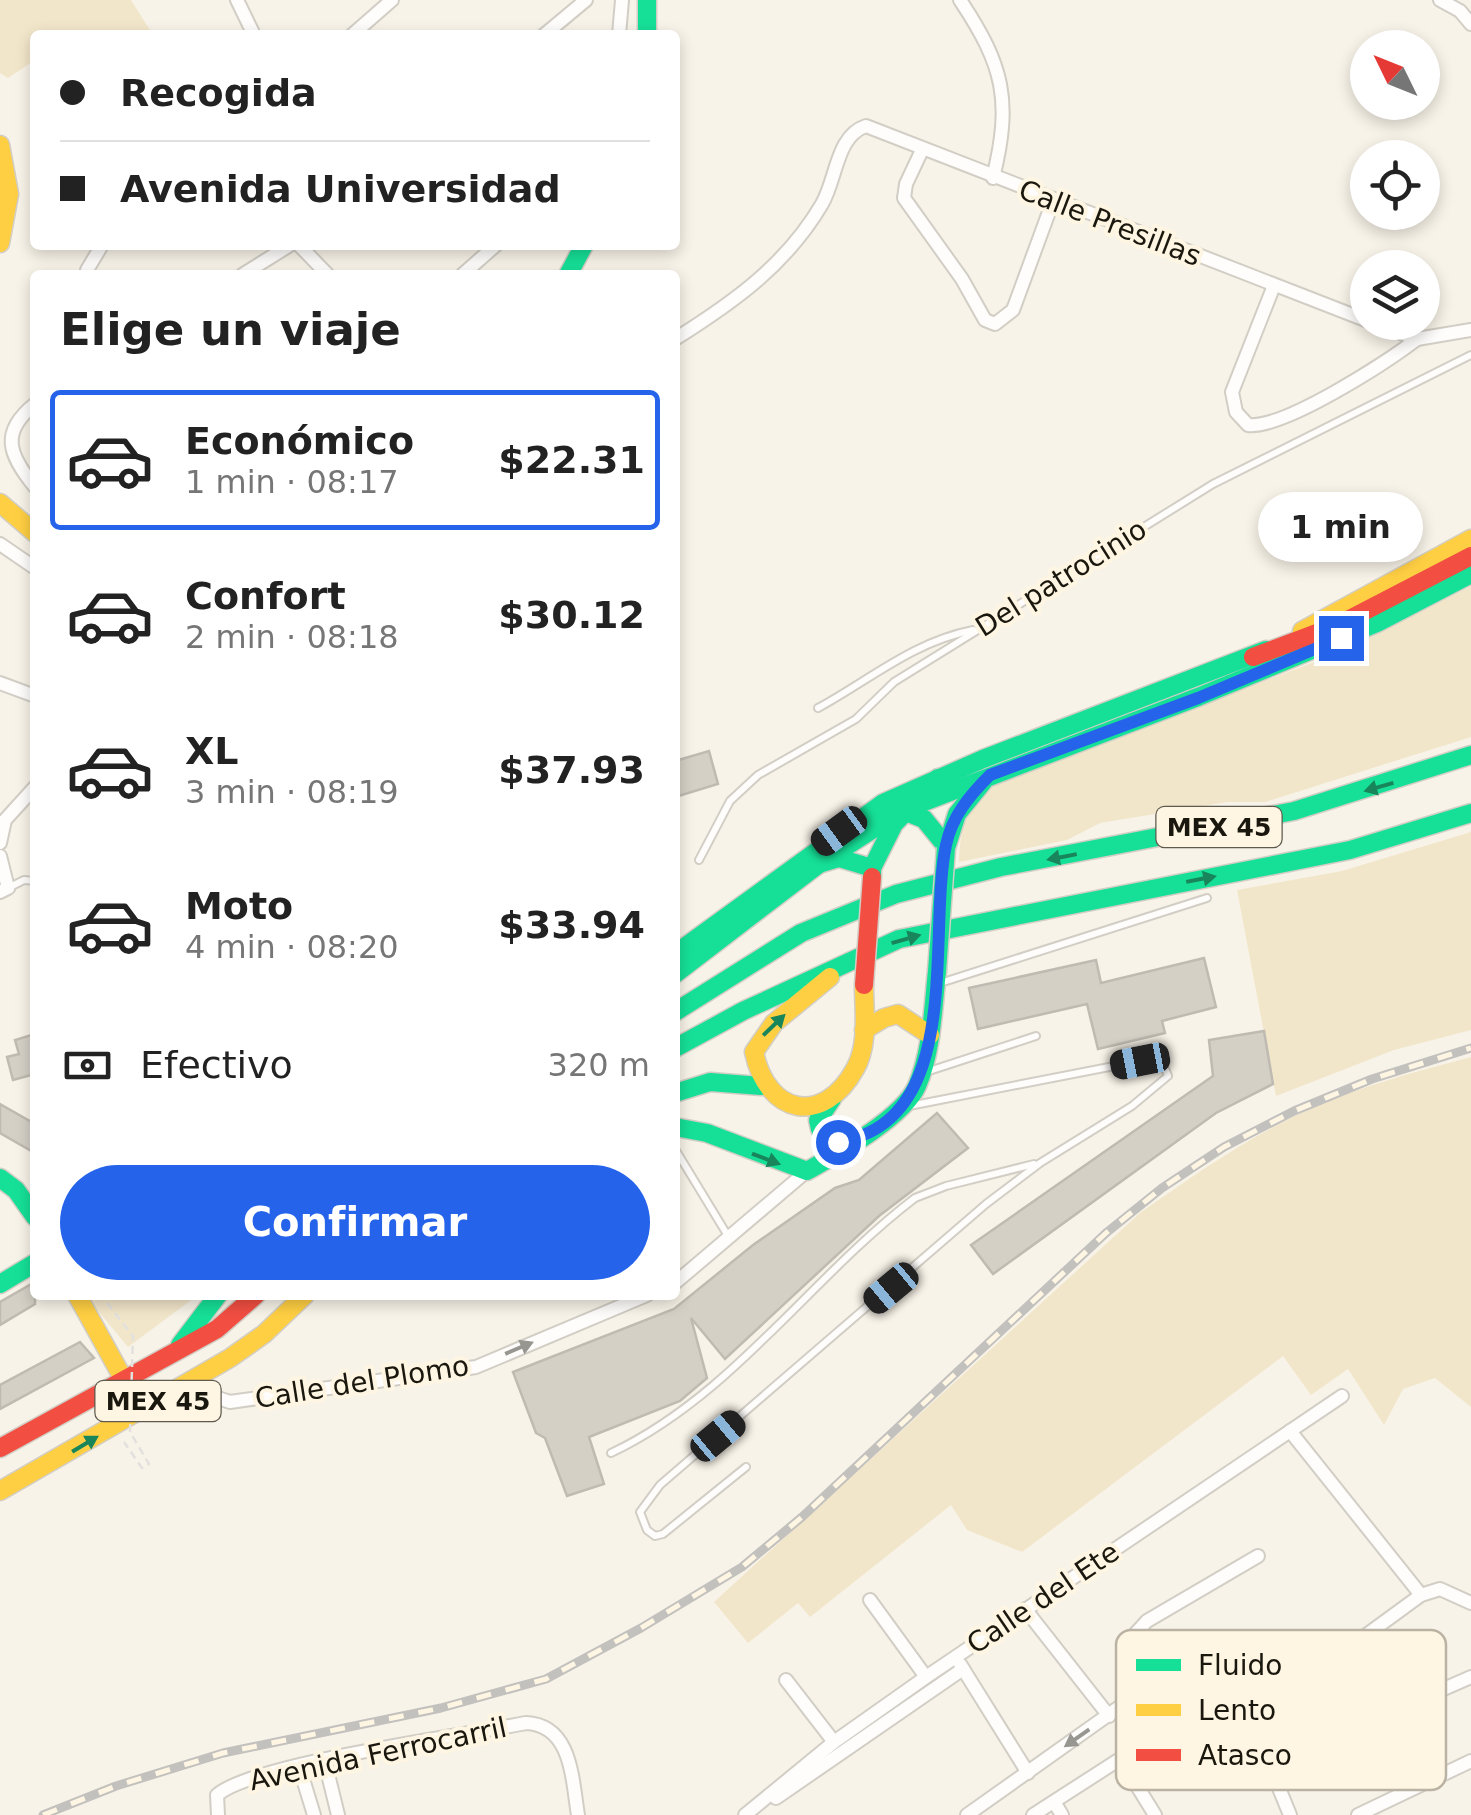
<!DOCTYPE html>
<html lang="es">
<head>
<meta charset="utf-8">
<style>
  body { margin:0; font-family:"DejaVu Sans",sans-serif; background:#f6f6f6; color:#222; height:100vh; display:flex; flex-direction:column; font-size:38px; white-space:nowrap }
  * { box-sizing:border-box; margin:0 }
  p { font-size:32px; color:#767676 }
  .icon { flex:none; width:55px; height:55px; fill:none; stroke:currentColor; stroke-width:2; stroke-linecap:round; stroke-linejoin:round }
  .map { position:relative; flex:1; overflow:hidden }
  .sheet { position:absolute; left:30px; top:270px; width:650px; height:1030px; display:flex; flex-direction:column; background:#fff; border-radius:10px; box-shadow:0 5px 15px #0003 }
  .sheet>* { flex:none }
  .top-card { position:absolute; left:30px; top:30px; width:650px; height:220px; border-radius:10px; box-shadow:0 5px 15px #0003; display:grid; align-content:center; height:220px; padding:0 30px; background:#fff }
  .needle { width:65px; rotate:313deg }
  .controls { position:absolute; left:1350px; top:30px; display:grid; gap:20px }
  .controls a { display:grid; place-items:center; width:90px; height:90px; border-radius:50%; background:#fff; box-shadow:0 5px 15px #0003; font-size:50px }
  .end { position:absolute; width:45px; height:45px; margin:-22px; border:12px solid #2563eb; background:#fff; box-shadow:0 0 0 5px #fff }
  .from { border-radius:50% }
  .bubble { position:absolute; height:70px; border-radius:35px; background:#fff; box-shadow:0 5px 15px #0003; font-size:32px; font-weight:700; line-height:70px; text-align:center }
  .car { position:absolute; width:30px; height:60px; margin:-30px -15px; border-radius:12px; box-shadow:0 0 8px 2px #0007; background:linear-gradient(#222 24%,#8ab4d8 0 40%,#222 0 76%,#8ab4d8 0 86%,#222 0) }
  .top-card b { display:flex; align-items:center; gap:35px; height:95px; font-size:38px }
  .top-card b+b { border-top:2px solid #e0e0e0 }
  .top-card i { width:25px; height:25px; background:#222 }
  ul { padding:0; list-style:none }
  li { display:flex; align-items:center; gap:30px; height:140px; margin:0 20px 15px; padding:0 10px; border:5px solid transparent; border-radius:10px }
  li div { flex:1 }
  li b { display:block; font-size:38px }
  li em { font-style:normal; font-weight:700 }
  li.active { border-color:#2563eb }
  li>.icon { width:90px; height:90px; stroke-width:1.5 }
  h2 { padding:0 30px; font-size:45px; line-height:120px }
  .pay { display:flex; align-items:center; gap:25px; height:110px; padding:0 30px; font-size:38px }
  .pay p { margin-inline-start:auto }
  .button { display:flex; gap:20px; margin-top:auto; padding:20px 30px }
  .button a { flex:1; height:115px; border-radius:60px; background:#2563eb; color:#fff; font-size:40px; font-weight:700; line-height:115px; text-align:center }
  .map>svg:first-child { display:block }
</style>
</head>
<body>
<div class="map">
<svg width="1471" height="1815" viewBox="0 0 1471 1815">
  <rect width="100%" height="100%" fill="#f8f3e8"/>
  <g fill="#f2e6ca">
    <path d="M0,0H131L153,35H35V60L8,78L0,73Z"/>
    <path d="M1471,586V737L1265,802H1228L1100,823L1067,840L959,862C960,829 966,808 991,786L1340,652Z"/>
    <path d="M1471,832V1030L1394,1050L1276,1096L1237,890L1342,871Z"/>
    <path d="M1471,1057V1407L1435,1378L1403,1389L1384,1425L1348,1369L1311,1395L1283,1356L1022,1552L967,1530L951,1505L810,1617L798,1603L748,1643L714,1602L1140,1213C1186,1181 1232,1148 1283,1122C1342,1091 1407,1074 1471,1057Z"/>
    <path d="M85,1295H198L128,1347Z"/>
  </g>
  <g fill="#d4d0c6" stroke="#c0bbb2" stroke-width="2.5">
    <path d="M709,751L718,784L675,797V761Z"/>
    <path d="M1204,958L1216,1007L1162,1021L1165,1033L1098,1049L1087,1004L978,1029L969,988L1096,960L1101,983Z"/>
    <path d="M1264,1031L1273,1084L1216,1113L993,1274L971,1245L1213,1076L1209,1040Z"/>
    <path d="M35,1034V1074L13,1080L7,1057L19,1054L15,1040Z"/>
    <path d="M0,1104L35,1124V1153L0,1133Z"/>
    <path d="M937,1113L968,1148L879,1216L725,1359L691,1318L707,1378L680,1401L589,1437L604,1484L567,1496L545,1438L536,1433L513,1372L674,1309L753,1245L835,1188L859,1180Z"/>
    <path d="M35,1282V1304L0,1325V1302Z"/>
    <path d="M80,1342L94,1358L0,1409V1385Z"/>
  </g>
  <g fill="none" stroke-linecap="round" stroke-linejoin="round">
    <g stroke="#d2cec5" stroke-width="10">
      <g id="lane">
        <path d="M818,708C871,679 913,642 973,630"/>
        <path d="M699,860L730,801L758,775L856,719L894,682L1213,484L1471,355"/>
        <path d="M10,887L24,880L35,881"/>
        <path d="M937,984L1207,898"/>
        <path d="M926,1072L1036,1036"/>
        <path d="M675,1149L728,1236"/>
        <path d="M611,1453C732,1396 810,1278 915,1198L946,1186L1034,1164"/>
        <path d="M746,1467L663,1534L655,1536L647,1530L640,1512L660,1485L986,1204L1040,1163L1132,1106L1168,1076C1163,1060 1155,1060 1140,1061L904,1107"/>
      </g>
    </g>
    <g stroke="#d2cec5" stroke-width="16">
      <g id="street">
        <path d="M237,0L254,35"/>
        <path d="M960,0C1004,66 1012,101 993,178"/>
        <path d="M1440,0L1460,11L1471,24"/>
        <path d="M352,35L392,0"/>
        <path d="M544,35L586,0"/>
        <path d="M619,35L622,0"/>
        <path d="M922,150L906,184L904,198L962,279L985,320L995,324L1013,310L1053,201"/>
        <path d="M299,245L328,275"/>
        <path d="M87,270L102,245"/>
        <path d="M242,275L290,245"/>
        <path d="M462,275L496,245"/>
        <path d="M1273,288L1232,392L1236,412L1248,425C1284,429 1387,362 1417,339"/>
        <path d="M1371,322L1417,339L1471,330"/>
        <path d="M675,339C734,302 786,265 822,204C837,178 836,136 866,126L1368,321"/>
        <path d="M35,404C0,432 8,454 35,487"/>
        <path d="M0,544L35,568"/>
        <path d="M0,683L35,696"/>
        <path d="M0,843L5,820L35,787"/>
        <path d="M0,856L8,888L0,892"/>
        <path d="M675,1283L807,1171"/>
        <path d="M185,1387L230,1402L476,1367L647,1295"/>
        <path d="M1290,1431L1421,1595"/>
        <path d="M870,1600L926,1677"/>
        <path d="M1025,1609L1109,1716"/>
        <path d="M960,1664L1028,1773"/>
        <path d="M786,1680L834,1742"/>
        <path d="M1243,1700L1290,1815"/>
        <path d="M1178,1728L1137,1647L1135,1634L1147,1621L1258,1556"/>
        <path d="M1121,1760L1155,1815"/>
        <path d="M325,1762L338,1815"/>
        <path d="M299,1766L314,1815"/>
        <path d="M1276,1777L1391,1712L1471,1677"/>
        <path d="M776,1798L963,1669"/>
        <path d="M1054,1802L1062,1815"/>
        <path d="M218,1815L217,1795C254,1763 466,1735 526,1723C572,1725 572,1779 578,1815"/>
        <path d="M745,1815L834,1742L926,1677L1342,1396"/>
        <path d="M967,1815L1156,1681"/>
        <path d="M1033,1815L1151,1739L1229,1705L1280,1690L1328,1663L1421,1595L1440,1589L1471,1603"/>
        <path d="M1358,1815L1471,1761"/>
      </g>
    </g>
    <g stroke="#d2cec5" stroke-width="21">
      <g id="fast">
        <path d="M647,0V35"/>
        <path d="M568,275L584,245"/>
        <path d="M901,810L924,819L946,846"/>
        <path d="M946,848L957,814L983,782"/>
        <path d="M819,864L839,858L872,868"/>
        <path d="M872,877V868L894,824L938,778"/>
        <path d="M675,954L883,803L983,759L1266,650"/>
        <path d="M675,974L819,864L903,810L1198,697L1377,623L1471,574"/>
        <path d="M675,1012L801,933L896,894L1001,867L1294,811L1471,755"/>
        <path d="M675,1048L743,1011L899,939L1350,850L1471,813"/>
        <path d="M675,1093L710,1082L761,1086"/>
        <path d="M832,1099L818,1120L820,1129L839,1142L855,1140"/>
        <path d="M675,1127L707,1133L807,1171C837,1154 903,1118 917,1086C932,1051 933,1008 937,971"/>
        <path d="M0,1178L16,1190L35,1217"/>
        <path d="M0,1284L35,1263"/>
        <path d="M180,1345L218,1295"/>
      </g>
    </g>
    <g stroke="#d2cec5" stroke-width="21">
      <g id="slow">
        <path d="M0,145L9,194L0,243"/>
        <path d="M0,503L35,533"/>
        <path d="M1302,631L1471,539"/>
        <path d="M830,977L774,1023L754,1052C767,1115 823,1127 855,1069C869,1045 864,1012 864,985"/>
        <path d="M864,1030L884,1018L898,1014L930,1035"/>
        <path d="M77,1295L124,1380"/>
        <path d="M0,1491L230,1358L264,1334L305,1295"/>
      </g>
    </g>
    <g stroke="#d2cec5" stroke-width="21">
      <g id="jam">
        <path d="M1253,657L1338,625L1471,556"/>
        <path d="M0,1448L217,1329L256,1295"/>
      </g>
    </g>
    <use href="#lane" stroke="#fefdfc" stroke-width="6"/>
    <use href="#street" stroke="#fefdfc" stroke-width="12"/>
    <use href="#fast" stroke="#16e098" stroke-width="18"/>
    <use href="#slow" stroke="#ffcf43" stroke-width="18"/>
    <use href="#jam" stroke="#f24e42" stroke-width="18"/>
    <g stroke="#c2c1be" stroke-width="9">
      <path id="rail" d="M43,1815L116,1786L223,1753L441,1708L546,1679L641,1628L742,1567L802,1517L1106,1233L1162,1188L1224,1147L1294,1111L1372,1079L1471,1048"/>
    </g>
    <use href="#rail" stroke="#fef5e2" stroke-width="5" stroke-dasharray="15" stroke-linecap="butt"/>
    <g stroke="#d2cec5" stroke-width="21" stroke-linecap="butt">
      <path id="fast-bridge" d="M937,971L946,848"/>
    </g>
    <g stroke="#d2cec5" stroke-width="21" stroke-linecap="butt">
      <path id="jam-bridge" d="M864,985L872,877"/>
    </g>
    <path stroke="#e2e1de" stroke-width="2.5" stroke-dasharray="8 5" stroke-linecap="butt" d="M107,1303L133,1336L130,1432L149,1464L142,1468L124,1442"/>
    <use href="#fast-bridge" stroke="#16e098" stroke-width="18"/>
    <use href="#jam-bridge" stroke="#f24e42" stroke-width="18"/>
  </g>
  <defs><path id="oneway-solid" d="M-6-.8H1V-3.2L6.5 0L1 3.2V.8H-6Z" transform="scale(2.5)"/></defs>
  <g fill="#18865a">
    <use href="#oneway-solid" transform="translate(1379 787) rotate(164)"/>
    <use href="#oneway-solid" transform="translate(1062 857) rotate(169)"/>
    <use href="#oneway-solid" transform="translate(1201 879) rotate(-11)"/>
    <use href="#oneway-solid" transform="translate(906 939) rotate(-16)"/>
    <use href="#oneway-solid" transform="translate(774 1025) rotate(-44)"/>
    <use href="#oneway-solid" transform="translate(766 1159) rotate(21)"/>
    <use href="#oneway-solid" transform="translate(85 1444) rotate(-31)"/>
  </g>
  <g fill="#979691">
    <use href="#oneway-solid" transform="translate(519 1348) rotate(-23)"/>
    <use href="#oneway-solid" transform="translate(1077 1738) rotate(145)"/>
  </g>
  <g fill="none" stroke-linecap="round" stroke-linejoin="round">
    <path stroke="#2563eb" stroke-width="12" d="M838,1142C966,1122 927,935 946,845C952,816 970,795 990,775L1198,698L1341,638"/>
  </g>
  <g text-anchor="middle" dominant-baseline="central" stroke-width="8" stroke-linejoin="round" paint-order="stroke">
    <g fill="#fef5e2" stroke="#5e5a4e" stroke-width="2.5">
      <rect x="1156.5" y="807" width="125" height="40" rx="8"/>
      <rect x="95.5" y="1381" width="125" height="40" rx="8"/>
    </g>
    <g font-size="25" font-weight="bold" fill="#1a170e">
      <text x="1219" y="827">MEX 45</text>
      <text x="158" y="1401">MEX 45</text>
    </g>
    <g font-size="28" fill="#1a170e" stroke="#fef5e2">
      <text transform="translate(1110 223) rotate(21)">Calle Presillas</text>
      <text transform="translate(1061 578) rotate(-32)">Del patrocinio</text>
      <text transform="translate(362 1382) rotate(-9)">Calle del Plomo</text>
      <text transform="translate(1043 1598) rotate(-34)">Calle del Ete</text>
      <text transform="translate(378 1754) rotate(-12)">Avenida Ferrocarril</text>
    </g>
  </g>
  <rect x="1116" y="1630" width="330" height="160" rx="15" fill="#fef5e2" stroke="#bab2a2" stroke-width="2.5"/>
  <rect x="1136" y="1659" width="45" height="12" fill="#16e098"/>
  <rect x="1136" y="1704" width="45" height="12" fill="#ffcf43"/>
  <rect x="1136" y="1749" width="45" height="12" fill="#f24e42"/>
  <g font-size="28" fill="#1a170e">
    <text x="1198" y="1675">Fluido</text>
    <text x="1198" y="1720">Lento</text>
    <text x="1198" y="1765">Atasco</text>
  </g>
</svg>
<div class="controls">
<a><svg class="needle" viewBox="-14 -14 28 28"><path d="M0-13l5 13h-10z" fill="#e53935"/><path d="M0 13l5-13h-10z" fill="#767676"/></svg></a>
<a><svg class="icon" aria-label="locate" viewBox="0 0 24 24"><circle cx="12" cy="12" r="6"/><path d="M12 2v4M12 18v4M2 12h4M18 12h4"/></svg></a>
<a><svg class="icon" aria-label="layers" viewBox="0 0 24 24"><path d="M12 4l9 5-9 5-9-5zM3 14l9 5 9-5"/></svg></a>
</div>
<i class="end from" style="left:838px;top:1142px"></i>
<i class="end" style="left:1341px;top:638px"></i>
<div class="bubble" style="left:1258px;top:492px;width:165px">1 min</div>
<i class="car" style="left:839px;top:831px;rotate:234deg"></i>
<i class="car" style="left:1140px;top:1061px;rotate:259deg"></i>
<i class="car" style="left:891px;top:1288px;rotate:230deg"></i>
<i class="car" style="left:718px;top:1436px;rotate:50deg"></i>
<div class="top-card">
<b><i class="from"></i>Recogida</b>
<b><i></i>Avenida Universidad</b>
</div>
<section class="sheet">
<h2>Elige un viaje</h2>
<ul>
<li class="active"><svg class="icon" aria-label="car" viewBox="0 0 24 24"><path d="M5 17H2v-5l4-1 3-4h7l3 4 3 1v5h-3M9 17h6M6 11h13"/><circle cx="7" cy="17" r="2"/><circle cx="17" cy="17" r="2"/></svg><div><b>Económico</b><p>1 min · 08:17</p></div><em>$22.31</em></li>
<li><svg class="icon" aria-label="car" viewBox="0 0 24 24"><path d="M5 17H2v-5l4-1 3-4h7l3 4 3 1v5h-3M9 17h6M6 11h13"/><circle cx="7" cy="17" r="2"/><circle cx="17" cy="17" r="2"/></svg><div><b>Confort</b><p>2 min · 08:18</p></div><em>$30.12</em></li>
<li><svg class="icon" aria-label="car" viewBox="0 0 24 24"><path d="M5 17H2v-5l4-1 3-4h7l3 4 3 1v5h-3M9 17h6M6 11h13"/><circle cx="7" cy="17" r="2"/><circle cx="17" cy="17" r="2"/></svg><div><b>XL</b><p>3 min · 08:19</p></div><em>$37.93</em></li>
<li><svg class="icon" aria-label="car" viewBox="0 0 24 24"><path d="M5 17H2v-5l4-1 3-4h7l3 4 3 1v5h-3M9 17h6M6 11h13"/><circle cx="7" cy="17" r="2"/><circle cx="17" cy="17" r="2"/></svg><div><b>Moto</b><p>4 min · 08:20</p></div><em>$33.94</em></li>
</ul>
<div class="pay"><svg class="icon" aria-label="cash" viewBox="0 0 24 24"><path d="M3 7h18v10H3z"/><circle cx="12" cy="12" r="2"/></svg>Efectivo<p>320 m</p></div>
<div class="button"><a>Confirmar</a></div>
</section>
</div>
</body>
</html>
